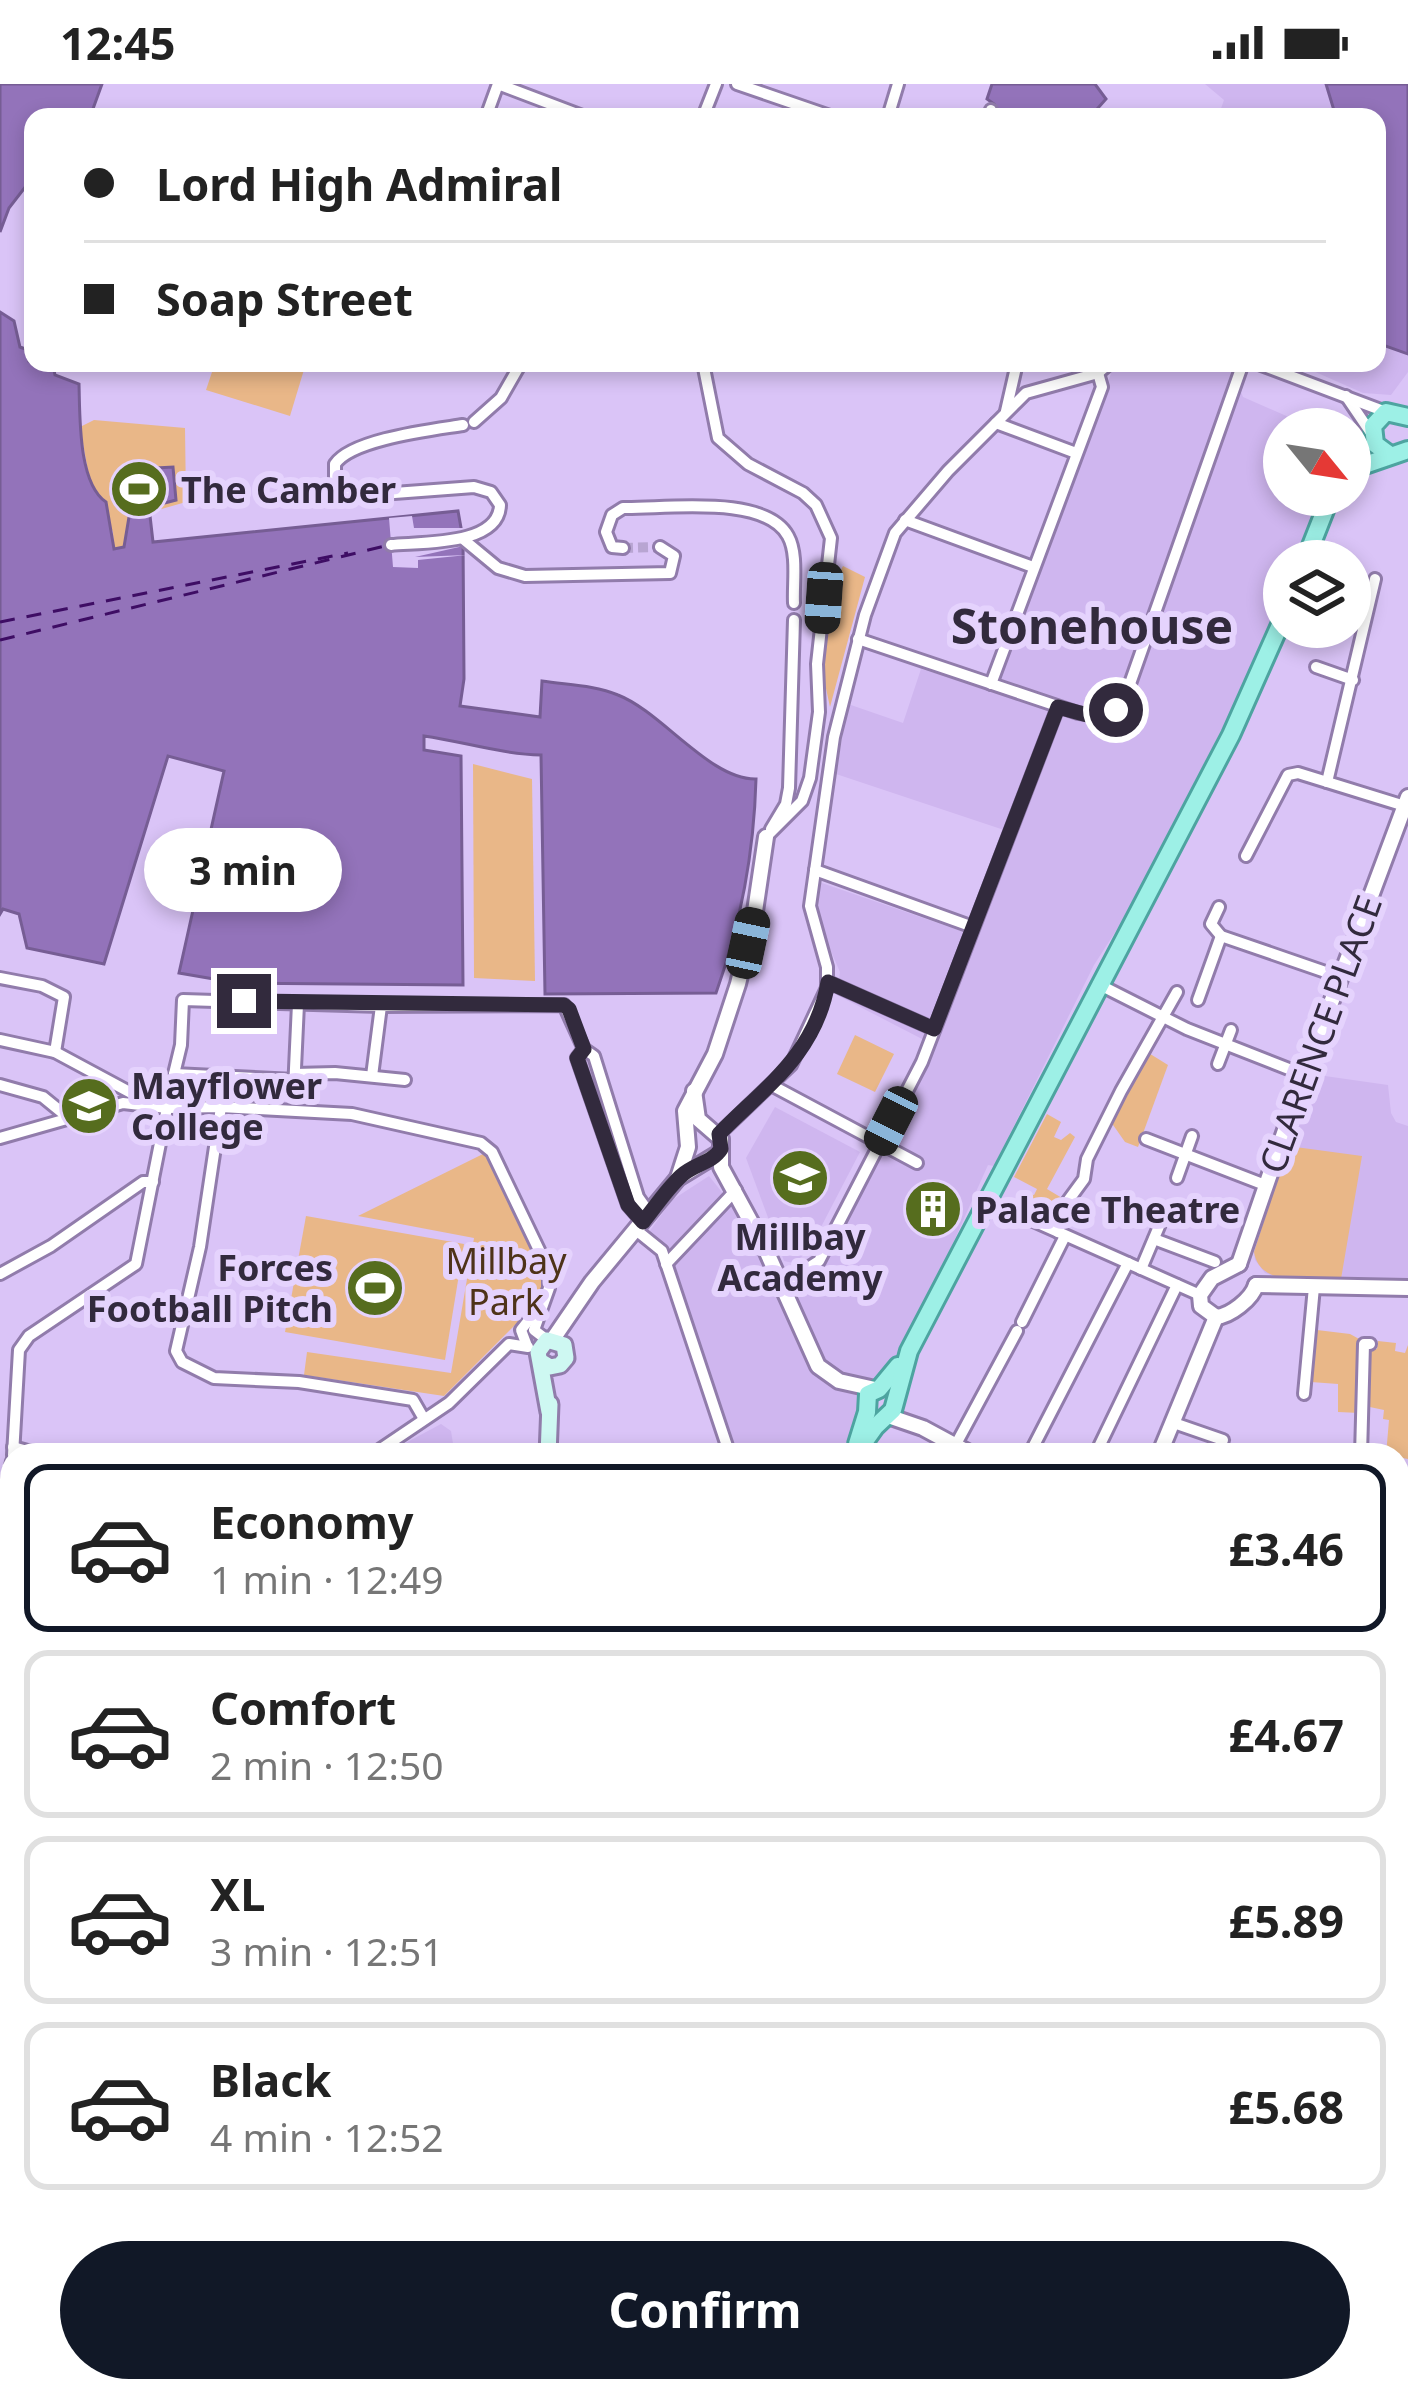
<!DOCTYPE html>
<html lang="en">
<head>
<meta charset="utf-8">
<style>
  body { margin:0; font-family:"Noto Sans",sans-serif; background:#f2f2f2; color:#222; height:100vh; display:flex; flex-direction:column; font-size:45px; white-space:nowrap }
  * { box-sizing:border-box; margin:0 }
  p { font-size:39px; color:#767676 }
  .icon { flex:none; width:66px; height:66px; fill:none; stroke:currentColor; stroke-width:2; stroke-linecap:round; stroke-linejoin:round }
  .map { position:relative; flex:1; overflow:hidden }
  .side { position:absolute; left:0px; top:1359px; width:1410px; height:960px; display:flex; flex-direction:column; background:#fff; border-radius:36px 36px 0 0; box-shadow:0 6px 18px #0003 }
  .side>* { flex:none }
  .hud { position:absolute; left:24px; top:24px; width:1362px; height:264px; border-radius:24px; box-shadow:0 6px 18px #0003; display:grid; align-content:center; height:264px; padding:0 60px; background:#fff }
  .needle { width:78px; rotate:120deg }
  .tools { position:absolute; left:1263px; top:324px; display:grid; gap:24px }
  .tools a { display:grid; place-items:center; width:108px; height:108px; border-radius:50%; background:#fff; box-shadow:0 6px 18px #0003; font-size:60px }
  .end { position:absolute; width:54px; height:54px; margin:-27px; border:15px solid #322a3d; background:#fff; box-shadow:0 0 0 6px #fff }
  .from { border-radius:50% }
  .bubble { position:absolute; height:84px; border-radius:42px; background:#fff; box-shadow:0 6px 18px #0003; font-size:39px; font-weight:700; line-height:84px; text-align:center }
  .car { position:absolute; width:36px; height:72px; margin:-36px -18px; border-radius:15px; box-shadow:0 0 9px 3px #0007; background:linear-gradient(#222 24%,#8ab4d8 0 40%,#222 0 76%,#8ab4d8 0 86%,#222 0) }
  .hud b { display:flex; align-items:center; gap:42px; height:114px; font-size:45px }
  .hud b+b { border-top:3px solid #e0e0e0 }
  .hud i { width:30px; height:30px; background:#222 }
  ul { padding:21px 0 0; list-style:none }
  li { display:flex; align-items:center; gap:36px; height:168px; margin:0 24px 18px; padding:0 36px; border:6px solid #e0e0e0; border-radius:24px }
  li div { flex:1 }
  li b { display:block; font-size:45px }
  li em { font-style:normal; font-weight:700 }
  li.current { border-color:#111827 }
  li>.icon { width:108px; height:108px; stroke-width:1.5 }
  .action { display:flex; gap:24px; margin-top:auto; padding:24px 60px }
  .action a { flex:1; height:138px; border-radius:72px; background:#111827; color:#fff; font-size:48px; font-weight:700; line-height:138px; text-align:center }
  .status { display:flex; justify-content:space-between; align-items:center; height:84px; padding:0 60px; background:#fff; direction:ltr }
  .status svg { height:33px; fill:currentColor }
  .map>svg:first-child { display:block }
</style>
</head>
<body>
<div class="status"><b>12:45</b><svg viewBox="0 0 49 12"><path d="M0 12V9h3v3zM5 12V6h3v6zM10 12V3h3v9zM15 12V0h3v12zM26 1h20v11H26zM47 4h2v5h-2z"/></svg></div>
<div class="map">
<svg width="1408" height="2319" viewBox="0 0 1408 2319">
  <rect width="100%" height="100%" fill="#dac4f7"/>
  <g fill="#cfb6ef">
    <path d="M1205,0H1325L1336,33H1218L1224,16Z"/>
    <path d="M1377,259L1408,270V288L1391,311L1363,309L1295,279H1377Z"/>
    <path d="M1115,279H1221L1231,283L1243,313L1309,342L1311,345H1284V411H1320L1295,477H1284V507L1256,580L1121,839L1094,881L994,1082L988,1081L910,1255L844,1371H737L649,1148L672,1116L709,1092L787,1189L804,1183L868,1074L924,956L837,911L840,888L813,826L819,798L964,848L1004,746L836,690L848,620L903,639L921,585L993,606Z"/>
    <path d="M1311,990L1388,1001L1391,1029L1396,1038L1408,1042V1197L1277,1193L1265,1189L1255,1176L1254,1168Z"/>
    <path d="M775,1023L860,1068L808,1168L793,1179L784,1177L746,1074Z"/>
    <path d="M441,1340L451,1347L454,1366L483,1363L484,1371H383Z"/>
    <path d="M433,2307H1099L1102,2319H427Z"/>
  </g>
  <g fill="#e9b788">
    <path d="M215,279H306L290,332L206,306Z"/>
    <path d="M94,336L185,344L186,418L151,428L152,458L114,466L113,448L90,398L80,343Z"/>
    <path d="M843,482L865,493L830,623L821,581L830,508Z"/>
    <path d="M473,680L532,695L535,897L474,894Z"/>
    <path d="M855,951L894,970L875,1008L837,990Z"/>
    <path d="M1147,968L1168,981L1138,1063L1125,1058L1111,1038L1124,1006Z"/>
    <path d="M1047,1030L1061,1038L1054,1053L1061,1056L1070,1049L1075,1053L1047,1105L1062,1114L1057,1124L1045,1118L1041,1125L1020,1115L1023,1108L1034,1111L1037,1105L1014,1093Z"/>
    <path d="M1288,1062L1362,1072L1341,1195C1313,1195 1260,1205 1254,1168Z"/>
    <path d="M485,1069L544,1191L542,1214L444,1312L304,1291L307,1268L451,1289L474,1154L358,1132Z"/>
    <path d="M306,1132L464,1160L445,1276L285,1248Z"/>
    <path d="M1317,1246L1350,1250L1361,1256L1360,1329L1338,1328V1300L1311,1298Z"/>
    <path d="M1378,1257L1396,1259L1395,1267L1405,1269L1408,1261V1375L1386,1371L1389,1336L1383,1335L1384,1326L1365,1322L1367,1263L1377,1265Z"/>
    <path d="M0,1746L12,1753V1940L0,1935Z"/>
  </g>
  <g fill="#9373ba" stroke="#765d94" stroke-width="3">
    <path d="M0,0H102L90,33H33V93L9,124L0,148Z"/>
    <path d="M992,0H1095L1106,15L1090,33H995L994,20L987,15Z"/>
    <path d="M1326,0H1408V270L1377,259V33H1336Z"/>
    <path d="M0,228L14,237L20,263L31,267L29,277L53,281L55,291L79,300C80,332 78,399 106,418L114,465L124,463L137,385L173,383L176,416L149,423L153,458L458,427L463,455L464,595L460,622L540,633L542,597C567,601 594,601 618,611C662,628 710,696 756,695C754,769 741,839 716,909L545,910L541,671C501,670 465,658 424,652V666L461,672L463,901L237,899L179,889L224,687L168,672L104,880L27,864L19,830L3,825L0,830Z"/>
  </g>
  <path fill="#dac4f7" d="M412,432L414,444H466L468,461L415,473L467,471L418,476V484L393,483L389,434Z"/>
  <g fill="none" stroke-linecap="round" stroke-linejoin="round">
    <g stroke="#3e0d64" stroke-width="3" stroke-dasharray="15 12" stroke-linecap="butt">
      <path d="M0,538L348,469"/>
      <path d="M0,556L389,461"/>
    </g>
    <path stroke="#b8a5d2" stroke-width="10" stroke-dasharray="10 5" stroke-linecap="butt" d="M623,464L660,463"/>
    <g stroke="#917cab" stroke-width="16">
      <g id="minor">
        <path d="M737,0L833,33"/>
        <path d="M486,33L498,0L585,33"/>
        <path d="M703,33L716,0"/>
        <path d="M888,33L898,0"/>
        <path d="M988,33L991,26"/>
        <path d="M703,279L718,354L748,380L803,409L816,421L831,454L817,580L819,628L810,694L802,717L766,753"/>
        <path d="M1256,279L1386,328"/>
        <path d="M1346,312L1371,349"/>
        <path d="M1006,327L1017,279"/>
        <path d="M474,338L501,314L521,279"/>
        <path d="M996,339L1076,369"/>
        <path d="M905,436L1033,483"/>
        <path d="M463,455L498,484L525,492L670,489L674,472L660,463"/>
        <path d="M391,461C421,458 499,462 500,421L491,408L474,403L341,413L335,403V380C352,355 432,346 463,341"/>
        <path d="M623,464L612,463L606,448L612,431L623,424C665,425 765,410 788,452C798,470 793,499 794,519"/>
        <path d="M858,555L1078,629C1099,633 1115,631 1126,611L1243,279"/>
        <path d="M1316,583L1353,596"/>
        <path d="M991,600L1102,303L1098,289"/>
        <path d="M1327,698L1375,495"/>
        <path d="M771,745L786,720L789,704L794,536"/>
        <path d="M1246,772L1288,691L1298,689L1408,723"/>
        <path d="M815,786L973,843"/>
        <path d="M1219,823L1211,840L1221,852L1340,893"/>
        <path d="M0,894L42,902L64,913L55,968"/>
        <path d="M828,898L934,945"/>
        <path d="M1098,900L1187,945L1304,991"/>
        <path d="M1198,916L1221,852"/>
        <path d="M0,956L55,968L148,1018"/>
        <path d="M1218,980L1231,946"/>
        <path d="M174,990L181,961L183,916L381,922L564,921L584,965"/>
        <path d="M295,990L335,989L405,996"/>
        <path d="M372,992L381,922"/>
        <path d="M173,999L174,990L295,996"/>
        <path d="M0,1001L43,1013L70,1035"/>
        <path d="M773,1002L917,1079"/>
        <path d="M294,1006L298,920"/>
        <path d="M221,1023L200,1163L176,1267L182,1278L214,1294L299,1298L413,1316L424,1335"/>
        <path d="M719,1050L791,981L827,904V883L810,822L834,653L865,531L895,449L948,387L1026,309L1098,289L1110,279"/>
        <path d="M0,1054L123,1019L167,1024L221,1023L352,1030L481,1059L492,1068L549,1187V1204L534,1246L547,1256"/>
        <path d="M1146,1055L1265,1101"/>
        <path d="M1177,1094L1192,1052"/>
        <path d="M995,1120L1200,1211"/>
        <path d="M643,1138L628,1121L577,974L584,965L594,972L638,1113L650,1130"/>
        <path d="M636,1146L662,1167L730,1371"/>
        <path d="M1058,1148L1062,1125L1084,1095L1087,1075L1121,1007L1177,908"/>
        <path d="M1154,1155L1215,1178"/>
        <path d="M666,1180L736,1106"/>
        <path d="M1141,1185L1160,1140"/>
        <path d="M0,1190L51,1162L143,1098H153"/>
        <path d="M781,1201L819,1177L922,978L1058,623"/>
        <path d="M1022,1238L1065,1152"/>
        <path d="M527,1262L521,1246L536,1227"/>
        <path d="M1304,1310L1314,1203"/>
        <path d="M1171,1338L1223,1356L1220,1363"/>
        <path d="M955,1362L1017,1247"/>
        <path d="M13,1363L42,1371"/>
        <path d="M13,1371L19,1266L29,1252L136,1180L167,1024"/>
        <path d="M372,1371L449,1319L509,1260L528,1263"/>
        <path d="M1029,1371L1128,1179"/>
        <path d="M1095,1371L1177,1201"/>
        <path d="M1361,1371L1364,1260H1370"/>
        <path d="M0,1439L12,1377"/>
        <path d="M1398,1482L1408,1483"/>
        <path d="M0,1486L12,1493"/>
        <path d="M0,1596L12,1580"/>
        <path d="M0,1733L12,1741"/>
        <path d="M1408,1823L1403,1865L1408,1877"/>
        <path d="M0,1906L12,1879"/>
        <path d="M0,1942L12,1946"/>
        <path d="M1398,1957H1408"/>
        <path d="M0,2012L12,2016"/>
        <path d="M1398,2026L1408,2025"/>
        <path d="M1398,2101H1408"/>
        <path d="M0,2133L12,2139"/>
        <path d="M1398,2148H1408"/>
        <path d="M0,2182L12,2188"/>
        <path d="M0,2247L12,2254"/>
        <path d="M1398,2270L1408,2266"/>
        <path d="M140,2307L153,2313L150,2319"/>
        <path d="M341,2307L348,2310L355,2307"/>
        <path d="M0,2317L5,2319"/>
        <path d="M946,2319L952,2307"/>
        <path d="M1154,2319L1163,2307"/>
        <path d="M1269,2319L1270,2307"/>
        <path d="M1383,2319L1385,2307"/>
      </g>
    </g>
    <g stroke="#917cab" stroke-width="20">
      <g id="tertiary">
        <path d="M694,1007L698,1035L721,1055V1083L765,1164L818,1282L839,1297L875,1305"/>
        <path d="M678,1094L688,1063L685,1027L715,970L738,900L754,834L766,753"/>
        <path d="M1239,1180L1304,991L1408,713"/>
        <path d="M1256,1201L1408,1204"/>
        <path d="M1216,1233L1201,1222L1200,1211L1212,1194L1239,1180"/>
        <path d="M1216,1233C1230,1232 1252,1215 1256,1201"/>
        <path d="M553,1255L592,1198L678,1094L719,1069"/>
        <path d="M888,1332L923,1344L973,1371"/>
        <path d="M1159,1371L1216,1233"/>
        <path d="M401,2319L408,2307"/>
        <path d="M417,2319L423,2307"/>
      </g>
    </g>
    <g stroke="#917cab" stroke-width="21">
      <g id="secondary">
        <path d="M540,1277L550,1283L560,1281L566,1274L564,1261L547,1256L538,1268L549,1328"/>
        <path d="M548,1371L550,1320"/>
        <path d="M36,2319L45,2307"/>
      </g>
    </g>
    <g stroke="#4da4a0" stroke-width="22">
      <g id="primary">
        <path d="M1390,371L1375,360L1373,342L1386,328L1408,333"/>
        <path d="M1353,385L1408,366"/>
        <path d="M1305,477L1331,411"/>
        <path d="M857,1360L867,1328L868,1310L879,1305L898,1282"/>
        <path d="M855,1371L875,1343L893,1326L909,1267L1231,651L1284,532"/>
        <path d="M1103,2307L1106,2319"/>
        <path d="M1141,2307L1145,2319"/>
      </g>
    </g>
    <use href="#minor" stroke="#fff" stroke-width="10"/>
    <use href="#tertiary" stroke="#fff" stroke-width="14"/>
    <use href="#secondary" stroke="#cef8f2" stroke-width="15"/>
    <use href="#primary" stroke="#9df0e6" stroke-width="16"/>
  </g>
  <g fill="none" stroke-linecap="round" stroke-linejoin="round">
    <path stroke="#322a3d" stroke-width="15" d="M244,917L564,921L569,925L584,965L577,974L628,1121L643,1138C655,1123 667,1105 681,1092C694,1080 712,1079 721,1065L719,1050C765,1003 816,970 828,898L934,945L1058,623L1091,632L1116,626"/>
  </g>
  <defs>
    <g id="stadium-disc" transform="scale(3)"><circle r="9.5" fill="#566d1e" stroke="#e5d3fd"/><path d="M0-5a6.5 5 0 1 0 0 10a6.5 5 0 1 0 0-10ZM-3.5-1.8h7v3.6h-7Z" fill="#fff"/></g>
    <g id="university-disc" transform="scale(3)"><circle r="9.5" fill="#566d1e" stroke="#e5d3fd"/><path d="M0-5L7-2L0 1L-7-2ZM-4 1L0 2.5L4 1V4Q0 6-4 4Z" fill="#fff"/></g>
    <g id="school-disc" transform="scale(3)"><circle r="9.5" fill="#566d1e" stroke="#e5d3fd"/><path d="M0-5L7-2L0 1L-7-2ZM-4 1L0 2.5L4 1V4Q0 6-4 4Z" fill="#fff"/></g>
    <g id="building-disc" transform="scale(3)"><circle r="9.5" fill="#566d1e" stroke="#e5d3fd"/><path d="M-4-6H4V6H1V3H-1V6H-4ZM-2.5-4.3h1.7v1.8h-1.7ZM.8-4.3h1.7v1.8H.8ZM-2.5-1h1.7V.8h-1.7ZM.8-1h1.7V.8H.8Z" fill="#fff"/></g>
  </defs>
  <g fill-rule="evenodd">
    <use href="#stadium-disc" x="139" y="405"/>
    <use href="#university-disc" x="89" y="1022"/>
    <use href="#school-disc" x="800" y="1094"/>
    <use href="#building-disc" x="933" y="1125"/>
    <use href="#stadium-disc" x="375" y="1204"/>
  </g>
  <g text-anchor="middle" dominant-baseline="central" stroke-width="12" stroke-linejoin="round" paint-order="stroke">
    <g font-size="36" font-weight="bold" fill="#322a3d" stroke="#e5d3fd" text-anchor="start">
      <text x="181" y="405">The Camber</text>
      <text x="131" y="1001">Mayflower<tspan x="131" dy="41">College</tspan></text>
      <text x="975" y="1125">Palace Theatre</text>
      <text x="800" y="1152" text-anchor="middle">Millbay<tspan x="800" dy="41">Academy</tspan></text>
      <text x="333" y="1183" text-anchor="end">Forces<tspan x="333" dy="41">Football Pitch</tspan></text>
    </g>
    <g font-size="36" fill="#322a3d" stroke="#e5d3fd">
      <text transform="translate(1320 950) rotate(-70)">CLARENCE PLACE</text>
    </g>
    <g font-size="36" fill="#4e3319" stroke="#e5d3fd">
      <text x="506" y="1176">Millbay<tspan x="506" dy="41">Park</tspan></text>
    </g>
    <g font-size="48" font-weight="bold" fill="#322a3d" stroke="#e5d3fd">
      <text x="1092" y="541">Stonehouse</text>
    </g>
  </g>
</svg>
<div class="tools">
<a><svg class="needle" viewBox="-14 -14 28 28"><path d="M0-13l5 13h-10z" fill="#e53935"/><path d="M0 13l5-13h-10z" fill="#767676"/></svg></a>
<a><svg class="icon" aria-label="layers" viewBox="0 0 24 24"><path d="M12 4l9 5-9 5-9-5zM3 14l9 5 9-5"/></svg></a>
</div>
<i class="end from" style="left:1116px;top:626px"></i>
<i class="end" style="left:244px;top:917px"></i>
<div class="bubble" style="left:144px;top:744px;width:198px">3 min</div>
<i class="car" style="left:824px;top:514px;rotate:184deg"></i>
<i class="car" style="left:748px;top:859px;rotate:12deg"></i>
<i class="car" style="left:891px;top:1037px;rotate:207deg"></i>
<div class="hud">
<b><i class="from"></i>Lord High Admiral</b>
<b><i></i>Soap Street</b>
</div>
<section class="side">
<ul>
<li class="current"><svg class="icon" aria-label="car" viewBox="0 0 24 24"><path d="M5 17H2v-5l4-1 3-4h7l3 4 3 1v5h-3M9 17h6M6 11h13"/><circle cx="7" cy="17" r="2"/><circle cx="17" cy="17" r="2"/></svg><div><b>Economy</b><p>1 min · 12:49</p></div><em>£3.46</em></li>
<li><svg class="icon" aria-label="car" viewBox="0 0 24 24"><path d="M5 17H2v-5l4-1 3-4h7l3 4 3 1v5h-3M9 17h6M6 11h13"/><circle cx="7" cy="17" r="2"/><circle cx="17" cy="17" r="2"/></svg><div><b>Comfort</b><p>2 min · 12:50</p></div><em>£4.67</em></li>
<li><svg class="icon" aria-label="car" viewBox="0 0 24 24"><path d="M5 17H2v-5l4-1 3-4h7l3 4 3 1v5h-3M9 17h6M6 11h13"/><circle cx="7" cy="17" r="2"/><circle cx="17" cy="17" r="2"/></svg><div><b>XL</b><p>3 min · 12:51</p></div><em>£5.89</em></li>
<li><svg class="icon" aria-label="car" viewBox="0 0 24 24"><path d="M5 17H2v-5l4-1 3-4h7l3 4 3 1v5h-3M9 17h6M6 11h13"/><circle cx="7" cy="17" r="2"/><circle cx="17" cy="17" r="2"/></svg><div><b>Black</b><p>4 min · 12:52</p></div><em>£5.68</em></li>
</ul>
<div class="action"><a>Confirm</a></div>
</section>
</div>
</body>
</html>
